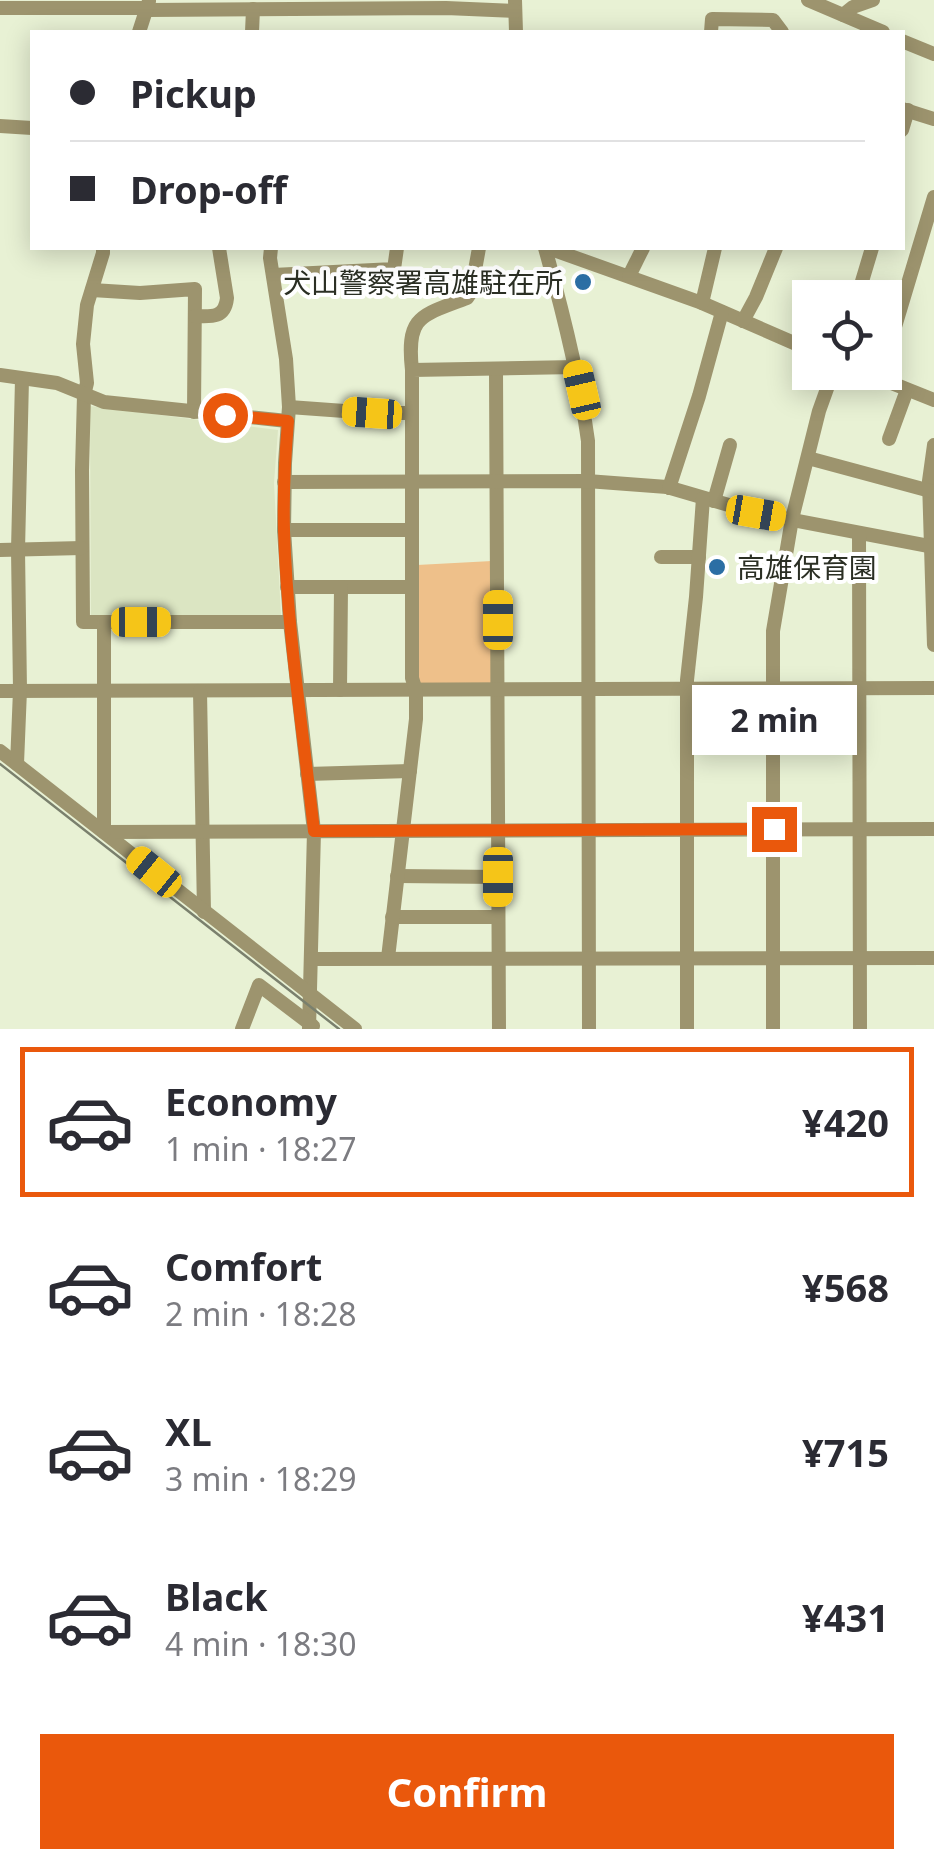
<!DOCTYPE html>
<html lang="en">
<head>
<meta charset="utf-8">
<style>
  body { margin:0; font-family:"Noto Sans","Noto Sans JP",sans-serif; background:#f2f2f3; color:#2b2b33; height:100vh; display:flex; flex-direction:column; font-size:38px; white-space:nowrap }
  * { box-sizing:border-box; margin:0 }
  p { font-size:32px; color:#7c7c81 }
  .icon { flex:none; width:55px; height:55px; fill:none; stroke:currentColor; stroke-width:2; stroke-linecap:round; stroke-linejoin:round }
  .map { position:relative; height:1029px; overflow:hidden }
  .drawer { display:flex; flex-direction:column; background:#fff; flex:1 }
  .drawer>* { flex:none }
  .guide { position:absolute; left:30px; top:30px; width:875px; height:220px; border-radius:0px; box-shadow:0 5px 25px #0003; display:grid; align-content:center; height:220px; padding:0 40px; background:#fff }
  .tools { position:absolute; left:792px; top:280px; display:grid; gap:20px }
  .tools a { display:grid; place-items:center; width:110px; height:110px; border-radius:0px; background:#fff; box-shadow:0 5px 25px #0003; font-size:50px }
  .end { position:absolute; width:45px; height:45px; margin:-22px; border:12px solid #ea580c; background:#fff; box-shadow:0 0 0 5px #fff }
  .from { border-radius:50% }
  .bubble { position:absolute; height:70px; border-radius:0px; background:#fff; box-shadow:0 5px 25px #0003; font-size:32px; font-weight:700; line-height:70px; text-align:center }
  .car { position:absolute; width:30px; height:60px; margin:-30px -15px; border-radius:12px; box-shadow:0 0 8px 2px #0007; background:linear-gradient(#f5c518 24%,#345 0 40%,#f5c518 0 76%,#345 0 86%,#f5c518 0) }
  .guide b { display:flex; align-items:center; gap:35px; height:95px; font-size:38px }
  .guide b+b { border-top:2px solid #e1e1e2 }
  .guide i { width:25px; height:25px; background:#2b2b33 }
  ul { padding:18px 0 0; list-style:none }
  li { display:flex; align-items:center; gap:30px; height:150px; margin:0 20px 15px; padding:0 20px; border:5px solid transparent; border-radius:0px }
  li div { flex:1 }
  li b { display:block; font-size:38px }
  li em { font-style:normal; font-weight:700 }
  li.on { border-color:#ea580c }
  li>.icon { width:90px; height:90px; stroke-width:1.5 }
  .cta { display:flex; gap:20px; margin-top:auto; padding:20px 40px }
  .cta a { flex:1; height:115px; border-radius:0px; background:#ea580c; color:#fff; font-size:40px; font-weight:700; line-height:115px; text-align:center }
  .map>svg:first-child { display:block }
</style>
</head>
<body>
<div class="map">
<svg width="934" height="1029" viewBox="0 0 934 1029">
  <rect width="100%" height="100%" fill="#e8f1d4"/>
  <path fill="#dbe5c2" d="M90,406L278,430L274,483L281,616H91Z"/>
  <path fill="#eec08a" d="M492,561L495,683L419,684L417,565Z"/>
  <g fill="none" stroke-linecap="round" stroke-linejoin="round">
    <g stroke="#9d946e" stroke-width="14">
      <path d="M515,0L516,32"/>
      <path d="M808,0L883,32"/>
      <path d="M0,8H146L148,10L446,8L515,11"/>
      <path d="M843,15L853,7L873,0"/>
      <path d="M139,32L149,1"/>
      <path d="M252,32L253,9"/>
      <path d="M711,32L712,19L773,20L782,32"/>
      <path d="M902,41L934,54"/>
      <path d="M902,109L934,119"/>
      <path d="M0,126L32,128"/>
      <path d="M902,130L908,110"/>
      <path d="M103,248V253L87,305L83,344L87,383L84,395L82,470L83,622H104"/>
      <path d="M271,248L270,258L286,359L289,407L285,463L284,530L290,622L314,831L309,1029"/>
      <path d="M545,248C563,312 579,375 588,441L589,1029"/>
      <path d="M548,248L702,303L810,350"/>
      <path d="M273,275L394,269L397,248"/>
      <path d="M629,276L643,248"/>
      <path d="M92,290L140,293L195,289L194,412"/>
      <path d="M857,298L872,248"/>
      <path d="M702,303L715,248"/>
      <path d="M195,316C212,317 225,318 227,298L219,248"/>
      <path d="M743,321L756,297L776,248"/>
      <path d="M885,360L934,197"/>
      <path d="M412,370C406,315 421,316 467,298L471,292L479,248"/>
      <path d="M496,370L499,1029"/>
      <path d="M864,372L934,400"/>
      <path d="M0,375L57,383L104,402L287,421"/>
      <path d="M289,407L372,413H411"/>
      <path d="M889,439L907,390"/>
      <path d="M934,445L929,481L934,645"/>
      <path d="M808,458L934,492"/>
      <path d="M284,482L587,481L667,487L756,513L934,547"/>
      <path d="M669,488L699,396L722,312"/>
      <path d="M714,501L730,445"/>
      <path d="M284,530H411"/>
      <path d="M859,533L860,1029"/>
      <path d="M0,550L82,548"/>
      <path d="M661,557H699"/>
      <path d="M287,587H411"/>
      <path d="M340,690L341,587"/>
      <path d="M0,691L934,688"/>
      <path d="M200,691L204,912"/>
      <path d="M0,751L355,1029"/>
      <path d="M17,764L20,690L18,550L22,379"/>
      <path d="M307,774L410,771"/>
      <path d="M104,832L934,829"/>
      <path d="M104,832V622H290"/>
      <path d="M397,876L498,877"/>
      <path d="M392,917H498"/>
      <path d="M388,958L416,719V691L412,678V370L576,367"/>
      <path d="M312,959L934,958"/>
      <path d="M242,1029L259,985L313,1026"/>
      <path d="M687,1029V680L696,597L703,498"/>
      <path d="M773,1029V631L792,519L819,411L833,372"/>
    </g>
    <path stroke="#7a806d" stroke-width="2.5" d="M0,764L339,1029"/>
  </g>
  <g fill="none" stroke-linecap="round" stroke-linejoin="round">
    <path stroke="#ea580c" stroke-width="12" d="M225,415L288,421C285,457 283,494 284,530C287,630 303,731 314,831L774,829"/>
  </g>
  <g fill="#2b6ea4" stroke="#fff" stroke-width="4">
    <circle cx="583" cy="282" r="10"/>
    <circle cx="717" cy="567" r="10"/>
  </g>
  <g text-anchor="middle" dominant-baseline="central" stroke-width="8" stroke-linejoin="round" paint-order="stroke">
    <g font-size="28" fill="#2b2f24" stroke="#fff" text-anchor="end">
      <text x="563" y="282">犬山警察署高雄駐在所</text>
      <text x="737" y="567" text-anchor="start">高雄保育園</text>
    </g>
  </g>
</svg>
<div class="tools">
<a><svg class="icon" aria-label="locate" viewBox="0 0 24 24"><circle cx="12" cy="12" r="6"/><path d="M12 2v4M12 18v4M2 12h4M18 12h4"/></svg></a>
</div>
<i class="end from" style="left:225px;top:415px"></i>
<i class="end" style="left:774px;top:829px"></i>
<div class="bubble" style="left:692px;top:685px;width:165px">2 min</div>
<i class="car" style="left:582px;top:390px;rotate:347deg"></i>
<i class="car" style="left:372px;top:413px;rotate:274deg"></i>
<i class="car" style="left:756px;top:513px;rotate:100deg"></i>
<i class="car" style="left:498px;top:620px;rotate:0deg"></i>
<i class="car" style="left:141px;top:622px;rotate:90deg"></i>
<i class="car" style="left:154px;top:872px;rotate:309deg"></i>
<i class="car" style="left:498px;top:877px;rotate:180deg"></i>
<div class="guide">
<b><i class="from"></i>Pickup</b>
<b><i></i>Drop-off</b>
</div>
</div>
<section class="drawer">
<ul>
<li class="on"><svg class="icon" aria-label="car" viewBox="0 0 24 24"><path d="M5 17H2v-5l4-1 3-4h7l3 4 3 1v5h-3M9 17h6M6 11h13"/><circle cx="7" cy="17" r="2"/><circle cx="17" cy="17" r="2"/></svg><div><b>Economy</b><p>1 min · 18:27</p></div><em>¥420</em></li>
<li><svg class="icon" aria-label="car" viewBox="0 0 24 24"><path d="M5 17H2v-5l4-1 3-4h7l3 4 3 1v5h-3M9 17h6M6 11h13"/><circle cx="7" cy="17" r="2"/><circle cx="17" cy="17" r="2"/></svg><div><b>Comfort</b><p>2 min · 18:28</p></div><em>¥568</em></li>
<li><svg class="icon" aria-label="car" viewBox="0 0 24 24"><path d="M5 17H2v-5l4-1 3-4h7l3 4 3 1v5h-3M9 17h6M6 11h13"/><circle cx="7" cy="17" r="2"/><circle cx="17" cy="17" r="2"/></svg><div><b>XL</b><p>3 min · 18:29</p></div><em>¥715</em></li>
<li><svg class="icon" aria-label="car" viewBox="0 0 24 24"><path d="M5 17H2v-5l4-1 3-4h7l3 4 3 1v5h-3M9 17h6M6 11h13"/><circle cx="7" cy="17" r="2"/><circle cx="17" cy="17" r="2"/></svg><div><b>Black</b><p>4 min · 18:30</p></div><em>¥431</em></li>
</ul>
<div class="cta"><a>Confirm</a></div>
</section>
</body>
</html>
